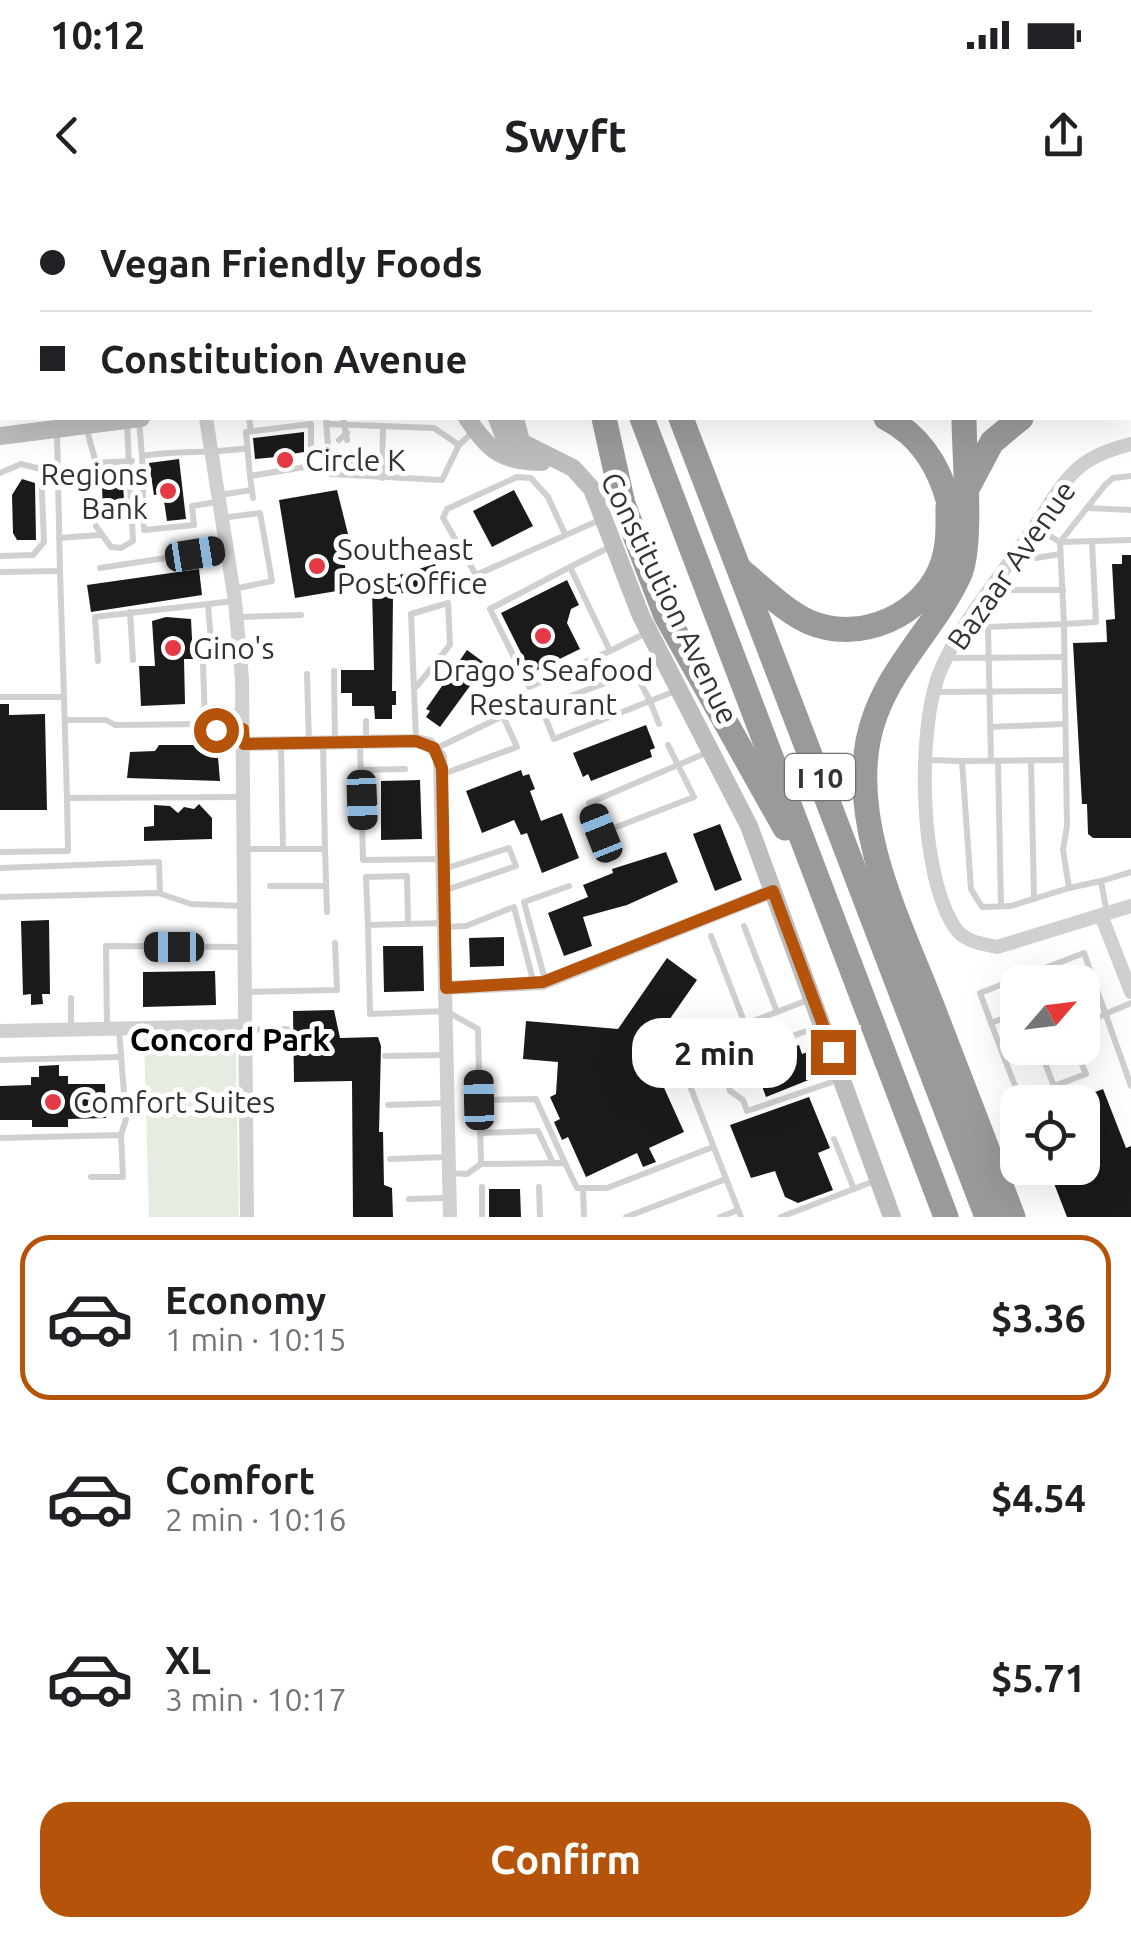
<!DOCTYPE html>
<html lang="en">
<head>
<meta charset="utf-8">
<style>
  body { margin:0; font-family:Ubuntu,sans-serif; background:#f2f2f2; color:#202124; height:100vh; display:flex; flex-direction:column; font-size:38px; white-space:nowrap }
  * { box-sizing:border-box; margin:0 }
  p { font-size:32px; color:#757577 }
  .icon { flex:none; width:55px; height:55px; fill:none; stroke:currentColor; stroke-width:2; stroke-linecap:round; stroke-linejoin:round }
  .map { position:relative; height:1017px; overflow:hidden }
  .details { display:flex; flex-direction:column; background:#fff; flex:1 }
  .details>* { flex:none }
  .banner { position:absolute; left:0px; top:0px; width:1132px; height:220px; box-shadow:0 10px 40px #0002; display:grid; align-content:center; height:220px; padding:0 40px; background:#fff }
  .needle { width:65px; rotate:62deg }
  .buttons { position:absolute; left:1000px; top:765px; display:grid; gap:20px }
  .buttons a { display:grid; place-items:center; width:100px; height:100px; border-radius:20px; background:#fff; box-shadow:0 10px 40px #0002; font-size:50px }
  .end { position:absolute; width:45px; height:45px; margin:-22px; border:12px solid #b45309; background:#fff; box-shadow:0 0 0 5px #fff }
  .from { border-radius:50% }
  .bubble { position:absolute; height:70px; border-radius:30px; background:#fff; box-shadow:0 10px 40px #0002; font-size:32px; font-weight:700; line-height:70px; text-align:center }
  .car { position:absolute; width:30px; height:60px; margin:-30px -15px; border-radius:12px; box-shadow:0 0 8px 2px #0007; background:linear-gradient(#222 24%,#8ab4d8 0 40%,#222 0 76%,#8ab4d8 0 86%,#222 0) }
  .banner b { display:flex; align-items:center; gap:35px; height:95px; font-size:38px }
  .banner b+b { border-top:2px solid #e0e0e0 }
  .banner i { width:25px; height:25px; background:#202124 }
  ul { padding:18px 0 0; list-style:none }
  li { display:flex; align-items:center; gap:30px; height:165px; margin:0 20px 15px; padding:0 20px; border:5px solid transparent; border-radius:30px }
  li div { flex:1 }
  li b { display:block; font-size:38px }
  li em { font-style:normal; font-weight:700 }
  li.current { border-color:#b45309 }
  li>.icon { width:90px; height:90px; stroke-width:1.5 }
  .primary-button { display:flex; gap:20px; margin-top:auto; padding:20px 40px }
  .primary-button a { flex:1; height:115px; border-radius:30px; background:#b45309; color:#fff; font-size:40px; font-weight:700; line-height:115px; text-align:center }
  .status { display:flex; justify-content:space-between; align-items:center; height:70px; padding:0 50px; background:#fff; direction:ltr }
  .status svg { height:28px; fill:currentColor }
  header { display:flex; justify-content:space-between; align-items:center; height:130px; padding:0 40px; background:#fff; font-size:45px; font-weight:700 }
  .map>svg:first-child { display:block }
</style>
</head>
<body>
<div class="status"><b>10:12</b><svg viewBox="0 0 49 12"><path d="M0 12V9h3v3zM5 12V6h3v6zM10 12V3h3v9zM15 12V0h3v12zM26 1h20v11H26zM47 4h2v5h-2z"/></svg></div>
<header><svg class="icon" aria-label="back" viewBox="0 0 24 24"><path d="M15 5l-7 7 7 7"/></svg>Swyft<svg class="icon" aria-label="share" viewBox="0 0 24 24"><path d="M12 15V3M7 8l5-5 5 5M5 13v7h14v-7"/></svg></header>
<div class="map">
<svg width="1131" height="1017" viewBox="0 0 1131 1017">
  <rect width="100%" height="100%" fill="#fff"/>
  <path fill="#e6ecdf" d="M226,835L236,851L239,1017H149L144,836Z"/>
  <g fill="#1a1a1a">
    <path d="M304,232V252L292,254L293,262L278,264L277,257L255,259L253,238Z"/>
    <path d="M179,259L186,319L167,321L163,294L154,295L149,263Z"/>
    <path d="M22,279L35,283L36,340H17L13,333L12,295Z"/>
    <path d="M102,283H123L125,319H103Z"/>
    <path d="M337,290L350,342L341,343L349,389L295,398L279,300Z"/>
    <path d="M514,290L533,326L492,347L473,311Z"/>
    <path d="M1122,355H1131V638H1093L1088,634L1087,604H1082L1073,443L1107,442L1106,420L1115,419L1112,364H1122Z"/>
    <path d="M435,364L440,382L414,394L413,390L393,396L392,491H396V505H392V519H375L374,506H352V493H341V470H374L372,388H381L380,381H394L393,377Z"/>
    <path d="M199,369L202,395L91,412L87,385Z"/>
    <path d="M567,380L579,405L571,409L567,423L580,449L531,473L501,413Z"/>
    <path d="M166,417L191,419L193,459H184L185,504L141,506L139,466H155L152,421Z"/>
    <path d="M467,450L486,464L440,527L426,517L430,511L426,509Z"/>
    <path d="M0,504H9V515L45,514L47,610H0Z"/>
    <path d="M646,525L655,548L650,550L652,557L591,581L588,574L583,577L573,553Z"/>
    <path d="M159,545H217L220,581L127,578L130,552L155,551Z"/>
    <path d="M521,570L523,576L529,574L535,589L530,591L541,621L562,613L579,658L542,673L527,633L521,635L514,620L482,633L466,591Z"/>
    <path d="M420,580L422,639L381,640V581Z"/>
    <path d="M199,604L212,618V639L144,641V627L154,626V605L170,606L178,613L184,607L194,609Z"/>
    <path d="M720,624L742,680L715,691L693,634Z"/>
    <path d="M666,652L678,682L627,705L583,717L592,746L564,756L548,713L588,697L583,685L613,673L612,669Z"/>
    <path d="M49,720L50,794H42L43,804L31,805V794L23,795L21,721Z"/>
    <path d="M504,737V766L470,767L469,738Z"/>
    <path d="M383,746H423L424,791L384,792Z"/>
    <path d="M667,758L697,780L658,836L681,853L679,860L656,870L684,932L649,948L656,962L643,967L637,953L586,977L568,937L562,940L554,922L560,919L550,897L556,894L558,862L523,859L526,821L618,829Z"/>
    <path d="M215,771L216,805L143,807V772Z"/>
    <path d="M334,810L340,838L378,837L381,846L379,932H383L384,985L392,988L393,1017H353L352,881L294,882L293,811Z"/>
    <path d="M799,845L802,854L811,851L816,877L766,897L753,861Z"/>
    <path d="M59,865V876H68V884H105L106,918L68,919V927H32V920H0V886L31,885V877H39V866Z"/>
    <path d="M1103,889L1126,948L1131,946V1017H1067L1048,968H1082V897Z"/>
    <path d="M809,897L830,948L818,953L833,990L798,1003L785,997L775,971L751,978L730,925Z"/>
    <path d="M489,989H520L521,1017H489Z"/>
  </g>
  <g fill="none" stroke-linecap="round" stroke-linejoin="round">
    <g stroke="#d0d0d0" stroke-width="6">
      <path d="M250,0V2"/>
      <path d="M463,0L466,2"/>
      <path d="M239,2V0"/>
      <path d="M0,101H2"/>
      <path d="M249,218L251,231"/>
      <path d="M326,218L330,274L442,280L459,245L474,231"/>
      <path d="M343,218L347,240"/>
      <path d="M139,220L142,256C178,250 210,254 247,248"/>
      <path d="M311,224V266L250,276L246,232Z"/>
      <path d="M326,224L434,228L459,245"/>
      <path d="M86,227L96,263L132,261"/>
      <path d="M339,240L347,233"/>
      <path d="M142,256L144,330L194,325L192,306L217,302"/>
      <path d="M341,256V264L349,267"/>
      <path d="M348,256L350,275"/>
      <path d="M350,267L356,256"/>
      <path d="M0,273L21,264L41,269L44,342L33,355L0,356"/>
      <path d="M250,276L253,298"/>
      <path d="M382,278L383,226"/>
      <path d="M219,295L252,290"/>
      <path d="M1087,308L1131,310"/>
      <path d="M221,318L260,313L272,381L234,389"/>
      <path d="M96,326L111,347L121,348L133,341L127,224"/>
      <path d="M1036,328L1060,342L1105,285L1113,278L1131,276"/>
      <path d="M564,332L548,297L531,278L517,277L447,309L443,318L476,375L602,319"/>
      <path d="M59,338L100,335"/>
      <path d="M1092,341L1096,422L1064,424L1060,342L1131,340"/>
      <path d="M612,346L570,367L610,451L648,432"/>
      <path d="M1019,352L1036,358L1060,354"/>
      <path d="M570,367L490,409L529,487L610,451"/>
      <path d="M100,368L225,349"/>
      <path d="M0,372L60,371L57,232"/>
      <path d="M995,386L1010,390H1063"/>
      <path d="M208,404L211,442L237,441"/>
      <path d="M130,412L133,460"/>
      <path d="M238,417L301,415"/>
      <path d="M949,458L1062,457"/>
      <path d="M98,461L95,417L234,401"/>
      <path d="M334,471L335,540"/>
      <path d="M307,474L309,543"/>
      <path d="M936,492L1063,491"/>
      <path d="M0,497H64L60,371"/>
      <path d="M64,497L67,598L243,597"/>
      <path d="M205,513L242,511"/>
      <path d="M65,520H106L115,525L205,524L203,463"/>
      <path d="M366,521V539"/>
      <path d="M205,524L216,530L242,529"/>
      <path d="M659,524L650,501L554,539L541,507L635,472L650,501L678,490"/>
      <path d="M990,527L1064,524"/>
      <path d="M416,540L411,414L448,403L450,445L417,486"/>
      <path d="M360,543L363,660L439,659"/>
      <path d="M281,545L283,649H325L323,543"/>
      <path d="M668,545L694,597L601,633L589,603L706,553"/>
      <path d="M435,549L503,516L517,547L443,574"/>
      <path d="M928,560L962,561"/>
      <path d="M1031,560L1034,699"/>
      <path d="M1065,560L962,561L971,689L982,707L1011,706L1069,688"/>
      <path d="M991,561L988,427L1064,424L1067,626L1063,650L1069,688L1101,681"/>
      <path d="M998,561L1001,706"/>
      <path d="M361,570L405,569"/>
      <path d="M245,649H283"/>
      <path d="M325,649L327,712"/>
      <path d="M0,652L68,651L67,598"/>
      <path d="M0,668L159,662L160,693"/>
      <path d="M444,669L509,648L516,666L446,690"/>
      <path d="M270,686H326"/>
      <path d="M0,697L158,693L191,704L243,706"/>
      <path d="M1107,713L1101,681L1131,672"/>
      <path d="M444,723L368,725L370,814L446,811L478,829L481,964L565,963L577,988H583L584,1017"/>
      <path d="M368,725L366,677L407,676L408,724"/>
      <path d="M744,726L777,812"/>
      <path d="M446,727L466,726L514,707L534,784"/>
      <path d="M711,736L745,824"/>
      <path d="M545,780L524,702L569,686"/>
      <path d="M1082,789L1096,784"/>
      <path d="M246,792L337,790L335,743"/>
      <path d="M71,798V827"/>
      <path d="M991,823L1018,813"/>
      <path d="M1082,824L1131,803"/>
      <path d="M107,827L106,746L242,747"/>
      <path d="M818,827L721,861L730,891L743,900L747,911L838,880"/>
      <path d="M248,830L287,829"/>
      <path d="M1023,848L1003,855L980,793L1084,753L1131,886"/>
      <path d="M1039,848L1054,886L1086,874L1075,848"/>
      <path d="M1003,855L1016,888"/>
      <path d="M385,856L447,855"/>
      <path d="M0,860L119,857"/>
      <path d="M479,900L536,899L565,963"/>
      <path d="M388,905L447,903"/>
      <path d="M480,933L538,931L553,963"/>
      <path d="M0,938L121,935L126,919L119,830"/>
      <path d="M834,939L854,989"/>
      <path d="M390,959L448,957"/>
      <path d="M450,973L467,974L481,964"/>
      <path d="M91,977H123L121,935"/>
      <path d="M482,987V1017"/>
      <path d="M539,987L540,1017"/>
      <path d="M583,988H607L713,947"/>
      <path d="M409,999L447,998"/>
      <path d="M626,1017L726,979"/>
      <path d="M720,1017L738,1010"/>
      <path d="M741,1017L683,868L691,845L808,800"/>
      <path d="M781,1017L877,980"/>
    </g>
    <g stroke="#d0d0d0" stroke-width="14">
      <path d="M726,0V2"/>
      <path d="M207,2V0"/>
      <path d="M1130,148H1131"/>
      <path d="M206,218L235,401L242,479L247,1017"/>
      <path d="M1131,244C1115,248 1095,255 1082,265C1060,282 1047,310 1031,332C1000,378 960,422 939,474C917,532 919,677 956,729C965,742 983,744 997,747L1131,706"/>
      <path d="M244,544L416,541L429,544L440,557L450,1017"/>
      <path d="M1101,715L1131,792"/>
      <path d="M446,788L543,783L773,691"/>
      <path d="M0,831L243,826"/>
    </g>
    <g stroke="#bdbdbd" stroke-width="18">
      <path d="M1130,183H1131"/>
      <path d="M467,218C489,250 501,262 542,262"/>
      <path d="M497,218L507,244L529,258"/>
      <path d="M515,218L521,242L573,268L592,289L641,416L749,626L892,1017"/>
      <path d="M0,236L141,218"/>
    </g>
    <g stroke="#9a9a9a" stroke-width="25">
      <path d="M510,0L511,2"/>
      <path d="M559,0L560,2"/>
      <path d="M597,0L598,2"/>
      <path d="M1130,205H1131"/>
      <path d="M604,218L623,304L666,416L785,628"/>
      <path d="M642,218L946,1017"/>
      <path d="M681,218L987,1017"/>
      <path d="M886,218C921,236 939,266 949,303"/>
      <path d="M964,218C964,253 973,348 959,376C931,435 881,474 868,541C851,632 903,729 934,811C961,880 987,948 1013,1017"/>
      <path d="M967,289L992,242L1021,218"/>
      <path d="M740,370C762,387 784,411 809,422C860,444 926,415 943,362C949,344 948,326 948,307"/>
    </g>
  </g>
  <g fill="none" stroke-linecap="round" stroke-linejoin="round">
    <path stroke="#b45309" stroke-width="12" d="M216,530L243,529L244,544L416,541L434,548L442,568L446,788L543,782L773,691L833,852"/>
  </g>
  <g fill="#e63946" stroke="#fff" stroke-width="4">
    <circle cx="285" cy="260" r="10"/>
    <circle cx="168" cy="291" r="10"/>
    <circle cx="317" cy="366" r="10"/>
    <circle cx="543" cy="436" r="10"/>
    <circle cx="173" cy="448" r="10"/>
    <circle cx="53" cy="902" r="10"/>
  </g>
  <g text-anchor="middle" dominant-baseline="central" stroke-width="10" stroke-linejoin="round" paint-order="stroke">
    <rect fill="#fff" stroke="#707070" stroke-width="2.5" x="785" y="554" width="70" height="46" rx="8"/>
    <g font-size="28" font-weight="bold" fill="#333">
      <text x="820" y="577">I 10</text>
    </g>
    <g font-size="30" fill="#333" stroke="#fff" text-anchor="start">
      <text x="305" y="260">Circle K</text>
      <text x="148" y="274" text-anchor="end">Regions<tspan x="148" dy="34">Bank</tspan></text>
      <text x="337" y="349">Southeast<tspan x="337" dy="34">Post Office</tspan></text>
      <text x="193" y="448">Gino's</text>
      <text x="543" y="470" text-anchor="middle">Drago's Seafood<tspan x="543" dy="34">Restaurant</tspan></text>
      <text x="73" y="902">Comfort Suites</text>
    </g>
    <g font-size="30" fill="#333" stroke="#fff">
      <text transform="translate(1011 365) rotate(-55)">Bazaar Avenue</text>
      <text transform="translate(670 398) rotate(64)">Constitution Avenue</text>
    </g>
    <g font-size="32" font-weight="bold" fill="#000" stroke="#fff">
      <text x="230" y="839">Concord Park</text>
    </g>
  </g>
</svg>
<div class="buttons">
<a><svg class="needle" viewBox="-14 -14 28 28"><path d="M0-13l5 13h-10z" fill="#e53935"/><path d="M0 13l5-13h-10z" fill="#757577"/></svg></a>
<a><svg class="icon" aria-label="locate" viewBox="0 0 24 24"><circle cx="12" cy="12" r="6"/><path d="M12 2v4M12 18v4M2 12h4M18 12h4"/></svg></a>
</div>
<i class="end from" style="left:216px;top:530px"></i>
<i class="end" style="left:833px;top:852px"></i>
<div class="bubble" style="left:632px;top:818px;width:165px">2 min</div>
<i class="car" style="left:195px;top:354px;rotate:81deg"></i>
<i class="car" style="left:362px;top:600px;rotate:178deg"></i>
<i class="car" style="left:601px;top:633px;rotate:338deg"></i>
<i class="car" style="left:174px;top:747px;rotate:270deg"></i>
<i class="car" style="left:479px;top:900px;rotate:359deg"></i>
<div class="banner">
<b><i class="from"></i>Vegan Friendly Foods</b>
<b><i></i>Constitution Avenue</b>
</div>
</div>
<section class="details">
<ul>
<li class="current"><svg class="icon" aria-label="car" viewBox="0 0 24 24"><path d="M5 17H2v-5l4-1 3-4h7l3 4 3 1v5h-3M9 17h6M6 11h13"/><circle cx="7" cy="17" r="2"/><circle cx="17" cy="17" r="2"/></svg><div><b>Economy</b><p>1 min · 10:15</p></div><em>$3.36</em></li>
<li><svg class="icon" aria-label="car" viewBox="0 0 24 24"><path d="M5 17H2v-5l4-1 3-4h7l3 4 3 1v5h-3M9 17h6M6 11h13"/><circle cx="7" cy="17" r="2"/><circle cx="17" cy="17" r="2"/></svg><div><b>Comfort</b><p>2 min · 10:16</p></div><em>$4.54</em></li>
<li><svg class="icon" aria-label="car" viewBox="0 0 24 24"><path d="M5 17H2v-5l4-1 3-4h7l3 4 3 1v5h-3M9 17h6M6 11h13"/><circle cx="7" cy="17" r="2"/><circle cx="17" cy="17" r="2"/></svg><div><b>XL</b><p>3 min · 10:17</p></div><em>$5.71</em></li>
</ul>
<div class="primary-button"><a>Confirm</a></div>
</section>
</body>
</html>
